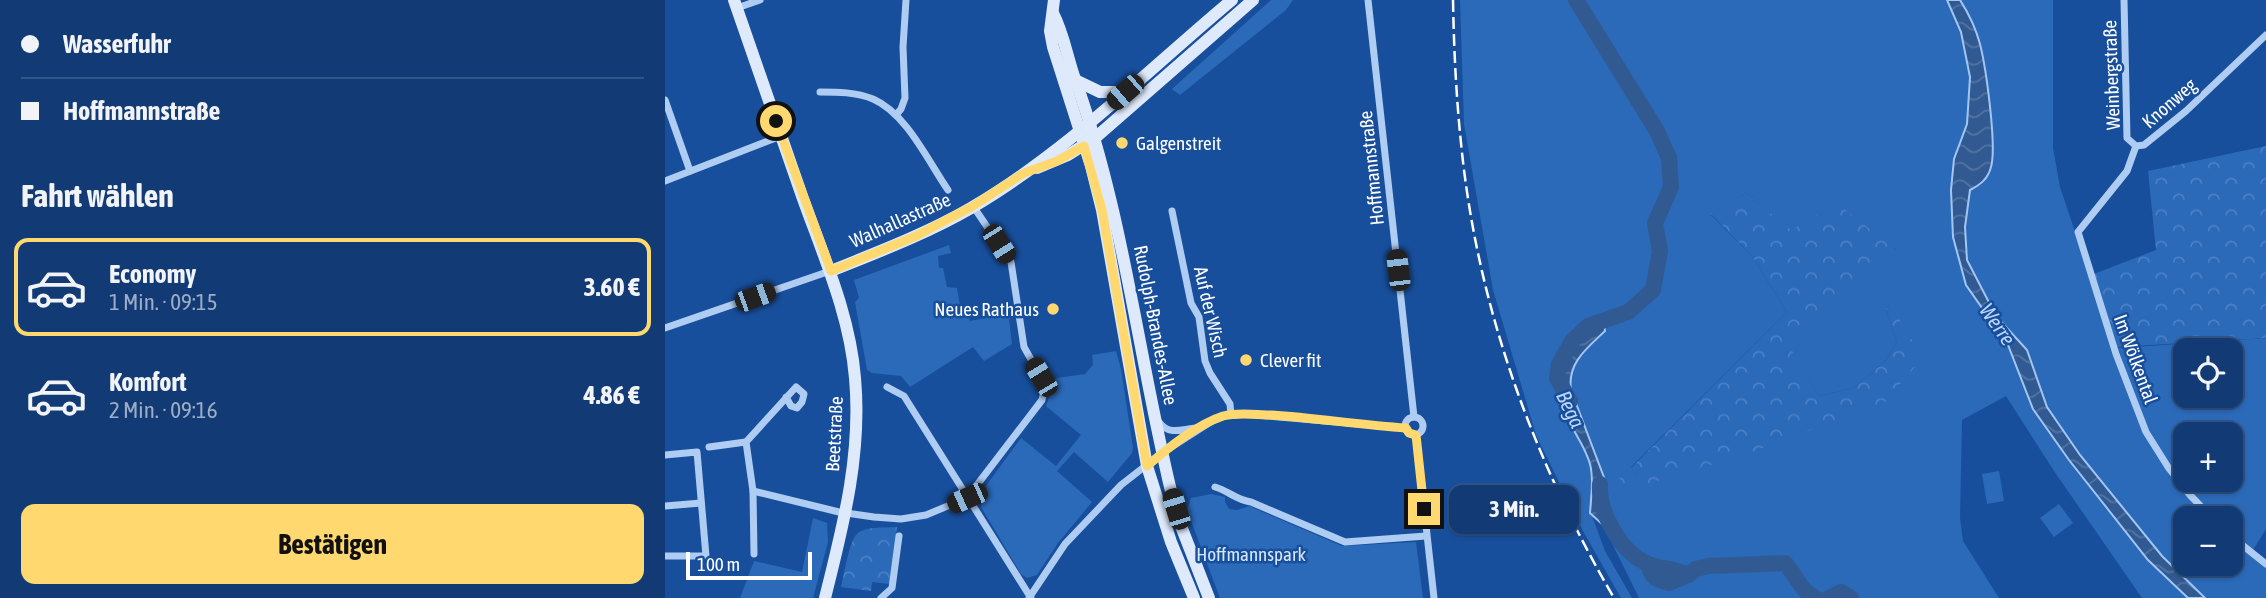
<!DOCTYPE html>
<html lang="de">
<head>
<meta charset="utf-8">
<style>
  body { margin:0; font-family:"Asap Condensed",sans-serif; background:#1f467d; color:#f1f3f6; height:100vh; display:flex; flex-direction:column; font-size:26px; white-space:nowrap }
  * { box-sizing:border-box; margin:0 }
  p { font-size:23px; color:#9cadc5 }
  .icon { flex:none; width:38px; height:38px; fill:none; stroke:currentColor; stroke-width:2; stroke-linecap:round; stroke-linejoin:round }
  .map { position:relative; flex:1; overflow:hidden }
  .panel { display:flex; flex-direction:column; background:#123b75; width:665px }
  .panel>* { flex:none }
  .top-card { display:grid; align-content:center; height:154px; padding:0 21px; background:#123b75 }
  .fabs { position:absolute; left:1508px; top:338px; display:grid; gap:14px }
  .fabs a { display:grid; place-items:center; width:70px; height:70px; border-radius:14px; background:#123b75; box-shadow:0 2px 5px #0004,0 0 0 2px #315587; font-size:35px }
  .scale { position:absolute; left:21px; bottom:18px; width:126px; box-sizing:border-box; padding-left:7px; border:4px solid #fff; border-top:0; font-size:19px; line-height:24px; white-space:nowrap; color:#fff; -webkit-text-stroke:5px #184f9c; paint-order:stroke }
  .end { position:absolute; width:32px; height:32px; margin:-16px; border:9px solid #ffd870; background:#111; box-shadow:0 0 0 4px #111 }
  .from { border-radius:50% }
  .bubble { position:absolute; height:49px; border-radius:14px; background:#123b75; box-shadow:0 2px 5px #0004,0 0 0 2px #315587; font-size:23px; font-weight:700; line-height:49px; text-align:center }
  .car { position:absolute; width:21px; height:42px; margin:-21px -10px; border-radius:9px; box-shadow:0 0 5px 2px #0007; background:linear-gradient(#222 24%,#8ab4d8 0 40%,#222 0 76%,#8ab4d8 0 86%,#222 0) }
  .top-card b { display:flex; align-items:center; gap:24px; height:66px; font-size:26px }
  .top-card b+b { border-top:2px solid #315587 }
  .top-card i { width:18px; height:18px; background:#f1f3f6 }
  ul { padding:0; list-style:none }
  li { display:flex; align-items:center; gap:21px; height:98px; margin:0 14px 10px; padding:0 7px; border:4px solid transparent; border-radius:14px }
  li div { flex:1 }
  li b { display:block; font-size:26px }
  li em { font-style:normal; font-weight:700 }
  li.on { border-color:#ffd870 }
  li>.icon { width:63px; height:63px; stroke-width:1.5 }
  h2 { padding:0 21px; font-size:32px; line-height:84px }
  .button { display:flex; gap:14px; margin-top:auto; padding:14px 21px }
  .button a { flex:1; height:80px; border-radius:14px; background:#ffd870; color:#111; font-size:28px; font-weight:700; line-height:80px; text-align:center }
  main { display:flex; flex:1; min-height:0 }
  .map>svg:first-child { display:block }
</style>
</head>
<body>
<main>
<section class="panel">
<div class="top-card">
<b><i class="from"></i>Wasserfuhr</b>
<b><i></i>Hoffmannstraße</b>
</div>
<h2>Fahrt wählen</h2>
<ul>
<li class="on"><svg class="icon" aria-label="car" viewBox="0 0 24 24"><path d="M5 17H2v-5l4-1 3-4h7l3 4 3 1v5h-3M9 17h6M6 11h13"/><circle cx="7" cy="17" r="2"/><circle cx="17" cy="17" r="2"/></svg><div><b>Economy</b><p>1 Min. · 09:15</p></div><em>3.60 €</em></li>
<li><svg class="icon" aria-label="car" viewBox="0 0 24 24"><path d="M5 17H2v-5l4-1 3-4h7l3 4 3 1v5h-3M9 17h6M6 11h13"/><circle cx="7" cy="17" r="2"/><circle cx="17" cy="17" r="2"/></svg><div><b>Komfort</b><p>2 Min. · 09:16</p></div><em>4.86 €</em></li>
</ul>
<div class="button"><a>Bestätigen</a></div>
</section>
<div class="map">
<svg width="1601" height="598" viewBox="0 0 1601 598">
  <defs>
    <pattern id="forest-crowns" width="20" height="18" patternUnits="userSpaceOnUse" patternTransform="scale(1.75)"><rect width="20" height="18" fill="#2b69b9"/><path d="M2 6a3 3 0 1 1 6 0M12 15a3 3 0 1 1 6 0" fill="none" stroke="#4b80c4"/></pattern>
    <pattern id="water-waves" width="16" height="10" patternUnits="userSpaceOnUse" patternTransform="scale(1.75)"><rect width="16" height="10" fill="#325a92"/><path d="M0 5q4-4 8 0t8 0" fill="none" stroke="#5173a2"/></pattern>
  </defs>
  <rect width="100%" height="100%" fill="#184f9c"/>
  <g fill="#2b69b9" fill-rule="evenodd">
    <path d="M606,0H628L621,10L515,95L507,89Z"/>
    <path d="M795,0H1282L1296,32L1305,77L1302,124L1289,159L1286,190L1288,237L1301,285L1343,345L1368,409L1404,460L1483,560L1523,598H1477L1389,471L1341,396L1297,420L1295,518L1298,541L1334,598H974L938,525L936,510L940,480L906,390C903,363 921,348 940,331L910,344L898,408L925,463L926,513L940,551L967,598H956L918,531L871,435L828,290L799,124ZM1081,193L1126,231L1231,249L1118,337L1154,396L1189,388L1222,359L1232,342L1221,309L1224,305L1255,361L962,490L972,476L966,467L1122,312L1087,256L1046,215Z"/>
    <path d="M1295,0H1388V148L1395,187L1424,273L1447,354L1479,435L1543,518H1521V564H1566V539L1601,566V598H1540L1497,556L1415,455L1382,407L1362,350L1331,316L1302,260L1300,227L1305,190L1317,184L1304,15Z"/>
    <path d="M284,245L286,253L273,256L274,268H278L282,287L292,288L295,306H301L305,321L351,312V317L344,319L347,344L319,361L308,347L245,387L236,376L207,373L202,370L190,302L194,298L189,280Z"/>
    <path d="M1601,338V529L1588,550L1566,532V518H1551C1525,493 1501,463 1484,431C1471,405 1463,375 1453,348ZM1521,350H1566V396H1521ZM1521,434H1566V480H1521Z"/>
    <path d="M451,351L456,369L468,448L467,453L443,482L409,452L392,471L427,502L393,543L372,575L362,578L356,574L316,507L318,496L315,494L356,438L391,466L416,435L381,406L387,389L385,382L392,378L420,374L428,365L427,355Z"/>
    <path d="M1334,471L1339,501L1322,504L1317,474Z"/>
    <path d="M546,494L560,497V502L564,509L572,510L584,506L677,546L751,542L758,598H555L522,510L526,498Z"/>
    <path d="M1394,504L1408,523L1389,537L1375,518Z"/>
    <path d="M148,518L162,523L163,542L148,598H75L89,561L137,572Z"/>
  </g>
  <g fill="url(#forest-crowns)">
    <path d="M1601,146V338L1452,347L1429,274L1491,250L1483,171Z"/>
    <path d="M1081,193L1126,230L1172,203L1231,250L1119,337L1154,396L1189,388L1222,359L1232,342L1221,309L1225,304L1253,350L1255,361L1220,402L1082,454L962,490L949,484L955,478L972,476L966,468L1122,312L1087,256L1046,214Z"/>
    <path d="M232,527L225,584L207,582L206,591L176,587C179,576 184,539 193,533C202,526 221,528 232,527Z"/>
  </g>
  <g fill="url(#water-waves)" stroke="#a2c6f4" stroke-width="2">
    <path d="M1282,0H1295C1304,14 1311,29 1315,44C1321,68 1332,146 1326,167C1323,179 1315,185 1305,190L1300,227L1302,260L1331,316L1362,350L1382,407L1415,455L1497,556L1540,598H1523L1483,560L1404,460L1368,409L1343,345L1301,285L1288,237L1286,190L1289,159L1302,124L1305,77L1296,32Z"/>
    <path d="M939,322L940,331C922,348 902,363 906,390L940,480L936,510L938,525L925,513C926,498 929,479 925,464C920,445 905,428 899,409C885,368 908,344 939,322Z"/>
  </g>
  <g fill="none" stroke-linecap="round" stroke-linejoin="round">
    <g stroke="#325a92" stroke-width="16">
      <path d="M905,401L892,378L894,364L908,340L923,326L963,312L988,290L995,251L990,223L1006,187L1004,158L992,131L911,0"/>
      <path d="M935,484C933,511 955,551 981,563C994,569 1009,568 1023,575L1031,569L1043,566L1120,563C1131,575 1136,592 1151,598"/>
      <path d="M984,565C985,578 993,580 1004,583L1023,575"/>
      <path d="M1164,598L1176,592L1186,598"/>
    </g>
    <g stroke="#afccf2" stroke-width="7">
      <path d="M703,0L749,417"/>
      <path d="M1459,0L1462,138L1471,146"/>
      <path d="M72,8L95,0"/>
      <path d="M155,92C172,92 191,92 208,99C241,113 263,161 283,190"/>
      <path d="M0,100L25,171"/>
      <path d="M231,115L236,109L240,98L238,47L241,0"/>
      <path d="M1471,146L1462,171L1413,232L1451,354L1481,432L1503,467L1525,495L1547,518"/>
      <path d="M1471,146L1479,145L1521,111L1601,35"/>
      <path d="M0,181L116,136"/>
      <path d="M507,211L526,303L534,317L540,361L545,373L565,404L566,415"/>
      <path d="M0,328L165,271"/>
      <path d="M222,387L239,396L366,598"/>
      <circle cx="749" cy="426" r="9"/>
      <path d="M494,422C505,437 518,428 534,428"/>
      <path d="M751,435L769,598"/>
      <path d="M44,447L81,442"/>
      <path d="M0,455L32,452L41,556H0"/>
      <path d="M550,487C564,491 571,500 586,502L680,542L761,536"/>
      <path d="M88,491L174,512L209,517L236,519L261,515L302,498L377,400L379,391L376,377L359,347L346,262L308,206"/>
      <path d="M0,506L36,503"/>
      <path d="M1566,536L1601,564"/>
      <path d="M89,554L88,491L81,442L131,387L139,394L137,402L132,408L126,406L121,397"/>
      <path d="M216,598L227,588L234,536"/>
      <path d="M364,598L400,544L456,485L497,453L547,421L559,416L580,414L741,428"/>
    </g>
    <g stroke="#deeafc" stroke-width="12">
      <path d="M69,0C92,65 114,131 137,196C158,255 185,315 190,378C197,454 178,526 160,598"/>
      <path d="M389,0L385,31L388,47L426,166L437,210L482,466L506,542L529,598"/>
      <path d="M388,13C399,34 402,57 410,79C458,212 473,354 506,491L516,526L544,598"/>
      <path d="M410,80L435,92H459"/>
      <path d="M372,168L403,155L430,138L588,0"/>
      <path d="M166,271C213,252 261,234 306,208C402,152 482,71 567,0"/>
    </g>
    <path stroke="#fff" stroke-width="2.5" stroke-dasharray="12 5" stroke-linecap="butt" d="M788,0C789,57 792,113 799,170C818,322 872,466 949,598"/>
  </g>
  <g fill="none" stroke-linecap="round" stroke-linejoin="round">
    <path stroke="#ffd870" stroke-width="9" d="M111,121L166,271L251,236L308,206L359,173L392,161L419,146L437,210L482,466C503,448 531,425 558,416C574,412 591,415 607,415C651,418 696,425 741,428L744,433L751,435L759,509"/>
  </g>
  <g fill="#ffd870" stroke="#184f9c" stroke-width="2.5">
    <circle cx="457" cy="143" r="7"/>
    <circle cx="388" cy="309" r="7"/>
    <circle cx="581" cy="360" r="7"/>
  </g>
  <g text-anchor="middle" dominant-baseline="central" stroke-width="5" stroke-linejoin="round" paint-order="stroke">
    <g font-size="19" fill="#fff" stroke="#184f9c">
      <text transform="translate(1446 75) rotate(-92)">Weinbergstraße</text>
      <text transform="translate(1504 103) rotate(-41)">Knonweg</text>
      <text transform="translate(706 168) rotate(-96)">Hoffmannstraße</text>
      <text transform="translate(235 220) rotate(-24)">Walhallastraße</text>
      <text transform="translate(546 312) rotate(77)">Auf der Wisch</text>
      <text transform="translate(491 325) rotate(79)">Rudolph-Brandes-Allee</text>
      <text transform="translate(1471 359) rotate(70)">Im Wölkental</text>
      <text transform="translate(169 434) rotate(-87)">Beetstraße</text>
    </g>
    <g font-size="19" fill="#fff" stroke="#184f9c" text-anchor="start">
      <text x="471" y="143">Galgenstreit</text>
      <text x="374" y="309" text-anchor="end">Neues Rathaus</text>
      <text x="595" y="360">Clever fit</text>
    </g>
    <g font-size="19" fill="#d6e7fc" stroke="#184f9c">
      <text x="586" y="554">Hoffmannspark</text>
    </g>
    <g font-size="21" font-style="italic" fill="#bbd6f8" stroke="#184f9c">
      <text transform="translate(1333 324) rotate(55)">Werre</text>
      <text transform="translate(906 409) rotate(64)">Bega</text>
    </g>
  </g>
</svg>
<div class="fabs">
<a><svg class="icon" aria-label="locate" viewBox="0 0 24 24"><circle cx="12" cy="12" r="6"/><path d="M12 2v4M12 18v4M2 12h4M18 12h4"/></svg></a>
<a>+</a>
<a>−</a>
</div>
<div class="scale">100 m</div>
<i class="end from" style="left:111px;top:121px"></i>
<i class="end" style="left:759px;top:509px"></i>
<div class="bubble" style="left:784px;top:485px;width:130px">3 Min.</div>
<i class="car" style="left:460px;top:92px;rotate:229deg"></i>
<i class="car" style="left:334px;top:244px;rotate:148deg"></i>
<i class="car" style="left:733px;top:270px;rotate:353deg"></i>
<i class="car" style="left:90px;top:297px;rotate:70deg"></i>
<i class="car" style="left:376px;top:377px;rotate:329deg"></i>
<i class="car" style="left:302px;top:498px;rotate:246deg"></i>
<i class="car" style="left:511px;top:509px;rotate:343deg"></i>
</div>
</main>
</body>
</html>
